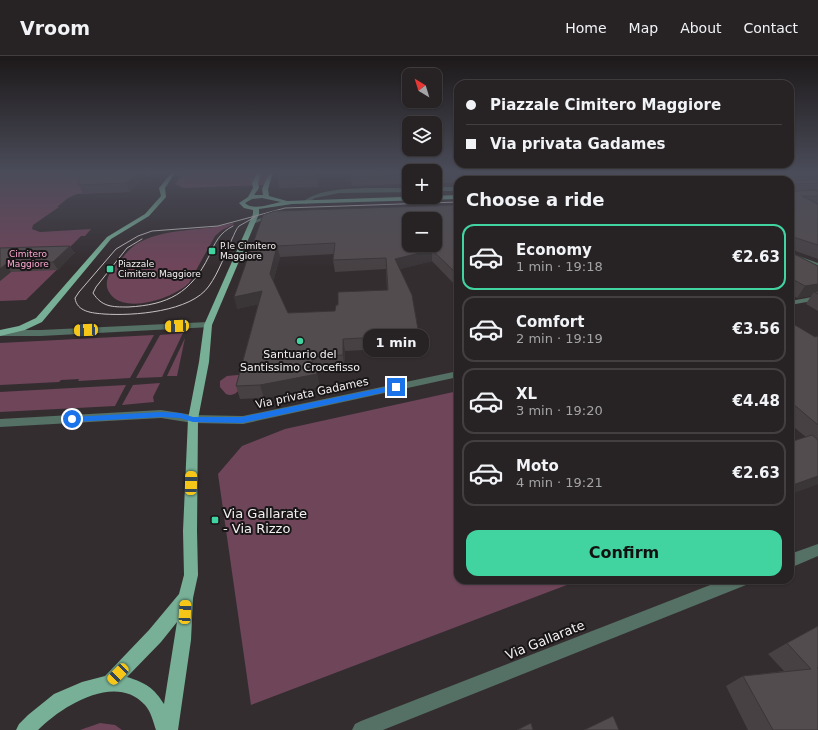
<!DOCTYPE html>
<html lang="en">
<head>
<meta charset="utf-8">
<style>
  body { margin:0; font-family:"DejaVu Sans",sans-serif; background:#2f2a2c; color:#f1f3f6; height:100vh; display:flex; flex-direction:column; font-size:15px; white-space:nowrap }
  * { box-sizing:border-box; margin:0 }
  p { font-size:13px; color:#a4a4a6 }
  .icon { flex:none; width:22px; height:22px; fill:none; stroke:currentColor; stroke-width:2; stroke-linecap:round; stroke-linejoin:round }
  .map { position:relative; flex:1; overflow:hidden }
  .details { position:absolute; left:454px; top:120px; width:340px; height:408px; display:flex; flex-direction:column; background:#272224; border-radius:12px; box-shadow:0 1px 3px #0004,0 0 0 1px #433f41 }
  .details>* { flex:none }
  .banner { position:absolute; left:454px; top:24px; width:340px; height:88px; border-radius:12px; box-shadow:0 1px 3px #0004,0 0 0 1px #433f41; display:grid; align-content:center; height:88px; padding:0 12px; background:#272224 }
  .needle { width:26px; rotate:322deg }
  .tools { position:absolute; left:402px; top:12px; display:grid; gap:8px }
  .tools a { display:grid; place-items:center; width:40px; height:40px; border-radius:8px; background:#272224; box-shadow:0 1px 3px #0004,0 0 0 1px #433f41; font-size:20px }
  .end { position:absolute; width:18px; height:18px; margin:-9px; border:5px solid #1a73e8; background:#fff; box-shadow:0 0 0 2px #fff }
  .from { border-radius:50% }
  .bubble { position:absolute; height:28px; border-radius:12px; background:#272224; box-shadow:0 1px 3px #0004,0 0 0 1px #433f41; font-size:13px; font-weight:700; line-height:28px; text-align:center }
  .car { position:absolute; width:12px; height:24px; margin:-12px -6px; border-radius:5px; box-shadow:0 0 3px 1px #0007; background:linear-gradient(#f5c518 24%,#345 0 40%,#f5c518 0 76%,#345 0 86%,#f5c518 0) }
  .banner b { display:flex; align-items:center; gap:14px; height:38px; font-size:15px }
  .banner b+b { border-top:1px solid #433f41 }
  .banner i { width:10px; height:10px; background:#f1f3f6 }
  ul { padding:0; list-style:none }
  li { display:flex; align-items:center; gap:12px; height:66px; margin:0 8px 6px; padding:0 4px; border:2px solid #433f41; border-radius:12px }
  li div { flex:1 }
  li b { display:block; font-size:15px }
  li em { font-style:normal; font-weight:700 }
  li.on { border-color:#41d4a1 }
  li>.icon { width:36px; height:36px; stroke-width:1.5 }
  h2 { padding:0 12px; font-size:18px; line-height:48px }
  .button { display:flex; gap:8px; margin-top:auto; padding:8px 12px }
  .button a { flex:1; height:46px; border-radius:12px; background:#41d4a1; color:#111; font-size:16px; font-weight:700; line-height:46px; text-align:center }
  header { display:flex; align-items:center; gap:24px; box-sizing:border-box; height:56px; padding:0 20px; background:#272224; border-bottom:1px solid #433f41 }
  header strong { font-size:19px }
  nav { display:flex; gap:22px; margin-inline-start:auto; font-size:14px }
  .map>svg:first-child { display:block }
</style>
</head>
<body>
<header>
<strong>Vroom</strong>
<nav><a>Home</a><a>Map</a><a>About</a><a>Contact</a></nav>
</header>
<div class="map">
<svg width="818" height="674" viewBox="0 0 818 674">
  <rect width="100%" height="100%" fill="#342d30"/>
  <g fill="#6f455a">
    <path d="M0,117H153L149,121H141L127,136L77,138L68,142L57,151H59L33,169L32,173L40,176L91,173L85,180H81L65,196H75L26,244L0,245Z"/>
    <path d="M183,117H268L265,129L184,132L175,128Z"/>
    <path d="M233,167L234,168L222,174L215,180L189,227C174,242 123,260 109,236C106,231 106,225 109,219C111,215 115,211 118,207C125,199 131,190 140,186C169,171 202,176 233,167Z"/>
    <path d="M183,277L162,321L136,322L160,279Z"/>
    <path d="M154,279L130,322L78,325L79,323L61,324L59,326L0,329V287Z"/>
    <path d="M185,282L177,320H167Z"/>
    <path d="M248,318C243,327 238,343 226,338L220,331V325L227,320Z"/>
    <path d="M160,327L153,341L154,346L122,349L133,329Z"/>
    <path d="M126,329L115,350L0,356V336Z"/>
    <path d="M458,335V524H580L251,649L218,418L242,390L285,373Z"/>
    <path d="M100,667L115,669L122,674H80Z"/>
  </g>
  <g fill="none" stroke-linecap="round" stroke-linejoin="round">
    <g fill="#557064" fill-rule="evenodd">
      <path d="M622,117H629L601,124H592Z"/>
      <rect x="435" y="131" width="23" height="4"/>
      <path d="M409,132V136L339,137L315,142L306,148L303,146C322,128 383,133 409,132Z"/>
      <path d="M274,157L279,158L253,168L248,167Z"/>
      <path d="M790,197L818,207V211L790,201Z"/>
      <path d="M818,240V244L790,249V245Z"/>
      <path d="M208,266L211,267L212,269L211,271L41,280H0V274H41Z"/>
      <path d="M458,315V321L243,368L193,367L161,362L0,371V363L161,354L193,359L243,360Z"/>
      <path d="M818,488V500L790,512V498Z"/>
      <path d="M723,524H748L746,529L383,674H352L355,668L361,665Z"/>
    </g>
    <g fill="#78b097" fill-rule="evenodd">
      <path d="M171,117H175L165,132L166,141L149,160L111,183L42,266L25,274L0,280V274L19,270L36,262L107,181L145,158L161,140L159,132Z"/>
      <path d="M257,117H261L258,127L259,132L254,139H263L262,133L269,117H273L268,133L269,140L287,145L458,139V143L292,148L259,153V158L212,269L209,306L198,363L197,475L198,519L193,542L191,584L178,674H156C153,665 151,656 145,649C115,616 61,651 38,674H16L19,668L28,659L54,638L82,626L105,620L149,574L179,538L184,519L183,475L188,363L199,306L204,269L253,158V154L244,152L239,147L248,141L253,132L252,127ZM262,142L281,146C271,148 253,155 245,147L252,143ZM177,566L164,648C154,632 146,627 127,621L161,586Z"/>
    </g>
    <g stroke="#c6c2c4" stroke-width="1">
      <path d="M255,161C250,164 244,167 239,170C236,173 234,179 232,183C225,198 219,216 209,230C191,256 133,260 104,258C92,257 77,256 75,242L79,236L116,193L138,180L152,175L218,170L285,152L458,146"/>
      <path d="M142,183L127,192L96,231L93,237C102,251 112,251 128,251C168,249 191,237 209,200C215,187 219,177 233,170"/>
    </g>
  </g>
  <g fill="#474144" fill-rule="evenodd">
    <path d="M149,117L130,136L83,137L79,129Z"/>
    <path d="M321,117L318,131L279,132L277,121Z"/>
    <path d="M409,117V128L352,130L351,121Z"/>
    <path d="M435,117H592L566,123L546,124H458V127H435Z"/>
    <path d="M636,117H818V203L790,193V124L753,121L645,124Z"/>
    <path d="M458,149V232L432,205L400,213L419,279V291L345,295L344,312L316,314L320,331L264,342L240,343L236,330L258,248L237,253L263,159ZM334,198L333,204L335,216L386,213L387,234L338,249L335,255L288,257L273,226L280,201Z"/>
    <path d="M70,190L74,197L58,214L11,216L0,225V192Z"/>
    <path d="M790,196L818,210V255L806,248L811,240L797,242L790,238Z"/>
    <path d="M790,266L815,281L818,280V428L793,437L790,446L806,381L790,368Z"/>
    <path d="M818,570V674H748L726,630L743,620L784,615L768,598L787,587Z"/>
  </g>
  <g fill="#3a3537">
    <path d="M138,117H149L130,136L126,127Z"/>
    <path d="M317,117H321L318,131L316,120Z"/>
    <path d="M567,117H592L566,123Z"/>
    <path d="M70,190L74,197L58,214L53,206Z"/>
    <path d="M277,190L280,201L272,229L270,218Z"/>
    <path d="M432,194V205L396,214L395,203Z"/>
    <path d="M6,208L11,216L0,225V213Z"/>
    <path d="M794,224L790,231V225Z"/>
    <path d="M818,228V238L814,236L811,240L797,242L805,230Z"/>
    <path d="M262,235L265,247L237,253L234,241Z"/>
    <path d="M343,283L345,295L344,312L343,299Z"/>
    <path d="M317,318L320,331L264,342L260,329Z"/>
    <path d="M818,420V428L790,438V430Z"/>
    <path d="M795,440L790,446V442Z"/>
  </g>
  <g fill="#534c4f" stroke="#3a3537" fill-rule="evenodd">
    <path d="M78,117H138L126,127L79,129Z"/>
    <path d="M279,117H317L316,120L277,121Z"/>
    <path d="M351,117H409V119L351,121Z"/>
    <path d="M435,117H492L435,118Z"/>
    <path d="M761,117H818V118H795L794,120L795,125L818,124V127L795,128L794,129L795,135L818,134V140H802L818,148V189L790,180V124H740L761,119Z"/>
    <path d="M458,149V219L432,194L395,203L412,239L419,279L343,283V299L311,301L317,318L260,329L236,330L262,235L234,241L263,159L275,155ZM409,163H435V189H409ZM335,187L333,204L386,202L388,234L338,236V249H336L335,255L288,257L270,218L277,190Z"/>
    <path d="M70,190L53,206L6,208L0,213V192Z"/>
    <path d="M790,196L818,210V228L805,230L794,224L790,225Z"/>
    <path d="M818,235V238L814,236Z"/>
    <path d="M790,266L815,281L818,280V369L792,347L790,348Z"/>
    <path d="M812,379L818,384V420L790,430V386Z"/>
    <path d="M790,434L795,440L790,442Z"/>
    <path d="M818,570V612H817H818V674H773L743,620L811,613L787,587Z"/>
    <path d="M613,660L619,674H584Z"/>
    <path d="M531,667L533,674H517Z"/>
  </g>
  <linearGradient id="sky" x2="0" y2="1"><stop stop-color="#1d191a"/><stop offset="0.55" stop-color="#4a4c59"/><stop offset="1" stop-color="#4a4c59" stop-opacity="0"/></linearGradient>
  <rect width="818" height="211" fill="url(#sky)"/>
  <path fill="#1a73e8" d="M396,329L399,330V333L242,367L193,366L180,362L161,361L72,366L69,363L72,361L161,356L180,357L193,361H242Z"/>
  <g fill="#41d4a1" stroke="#191617" stroke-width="1.5">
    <rect x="208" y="191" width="8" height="8" rx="2"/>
    <rect x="106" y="209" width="8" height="8" rx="2"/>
    <circle cx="300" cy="285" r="4"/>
    <rect x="211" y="460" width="8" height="8" rx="2"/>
  </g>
  <g text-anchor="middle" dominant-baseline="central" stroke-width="4" stroke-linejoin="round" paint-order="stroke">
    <g font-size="9" fill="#f4f0f2" stroke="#191617" text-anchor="start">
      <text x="220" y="190">P.le Cimitero<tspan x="220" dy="10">Maggiore</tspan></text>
      <text x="118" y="208">Piazzale<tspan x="118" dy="10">Cimitero Maggiore</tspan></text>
    </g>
    <g font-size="9" fill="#fca8d2" stroke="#191617">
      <text x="28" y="198">Cimitero<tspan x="28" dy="10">Maggiore</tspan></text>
    </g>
    <g font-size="11" fill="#f4f0f2" stroke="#191617">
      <text x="300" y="298">Santuario del<tspan x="300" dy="13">Santissimo Crocefisso</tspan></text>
    </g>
    <g font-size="11" fill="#f4f0f2" stroke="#191617">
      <text transform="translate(312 337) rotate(-12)">Via privata Gadames</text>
    </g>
    <g font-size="13" fill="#f4f0f2" stroke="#191617" text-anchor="start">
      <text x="223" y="457">Via Gallarate<tspan x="223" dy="15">- Via Rizzo</tspan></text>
    </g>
    <g font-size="13" fill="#f4f0f2" stroke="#191617">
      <text transform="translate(545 584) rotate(-22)">Via Gallarate</text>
    </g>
  </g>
</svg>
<div class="tools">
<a><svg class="needle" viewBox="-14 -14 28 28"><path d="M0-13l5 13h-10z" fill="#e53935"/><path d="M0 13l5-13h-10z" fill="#a4a4a6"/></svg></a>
<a><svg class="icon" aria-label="layers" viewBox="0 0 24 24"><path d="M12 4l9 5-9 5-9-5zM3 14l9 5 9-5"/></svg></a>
<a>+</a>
<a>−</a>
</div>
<i class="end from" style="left:72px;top:363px"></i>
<i class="end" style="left:396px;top:331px"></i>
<div class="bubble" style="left:363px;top:273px;width:66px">1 min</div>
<i class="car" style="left:177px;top:270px;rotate:267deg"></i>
<i class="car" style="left:86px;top:274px;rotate:267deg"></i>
<i class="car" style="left:191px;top:427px;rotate:1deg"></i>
<i class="car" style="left:185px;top:556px;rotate:3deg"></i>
<i class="car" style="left:118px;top:618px;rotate:225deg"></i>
<div class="banner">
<b><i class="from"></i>Piazzale Cimitero Maggiore</b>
<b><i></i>Via privata Gadames</b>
</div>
<section class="details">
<h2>Choose a ride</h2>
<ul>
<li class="on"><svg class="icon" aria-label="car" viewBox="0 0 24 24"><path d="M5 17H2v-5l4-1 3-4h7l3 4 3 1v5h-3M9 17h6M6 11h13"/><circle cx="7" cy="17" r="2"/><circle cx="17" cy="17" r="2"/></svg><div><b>Economy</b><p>1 min · 19:18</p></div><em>€2.63</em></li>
<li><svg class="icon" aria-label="car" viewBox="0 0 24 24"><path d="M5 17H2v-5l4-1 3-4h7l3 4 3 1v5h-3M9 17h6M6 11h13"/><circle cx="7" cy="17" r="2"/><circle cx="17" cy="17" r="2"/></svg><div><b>Comfort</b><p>2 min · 19:19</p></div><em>€3.56</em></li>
<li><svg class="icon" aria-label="car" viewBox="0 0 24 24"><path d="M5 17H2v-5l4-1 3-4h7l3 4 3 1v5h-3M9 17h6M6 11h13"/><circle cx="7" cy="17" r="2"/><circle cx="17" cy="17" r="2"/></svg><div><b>XL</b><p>3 min · 19:20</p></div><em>€4.48</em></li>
<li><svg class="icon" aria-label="car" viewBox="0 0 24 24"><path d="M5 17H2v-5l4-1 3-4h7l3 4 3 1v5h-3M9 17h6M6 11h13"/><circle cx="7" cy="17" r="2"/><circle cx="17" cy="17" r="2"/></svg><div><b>Moto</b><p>4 min · 19:21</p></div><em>€2.63</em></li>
</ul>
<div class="button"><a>Confirm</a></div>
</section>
</div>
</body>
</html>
